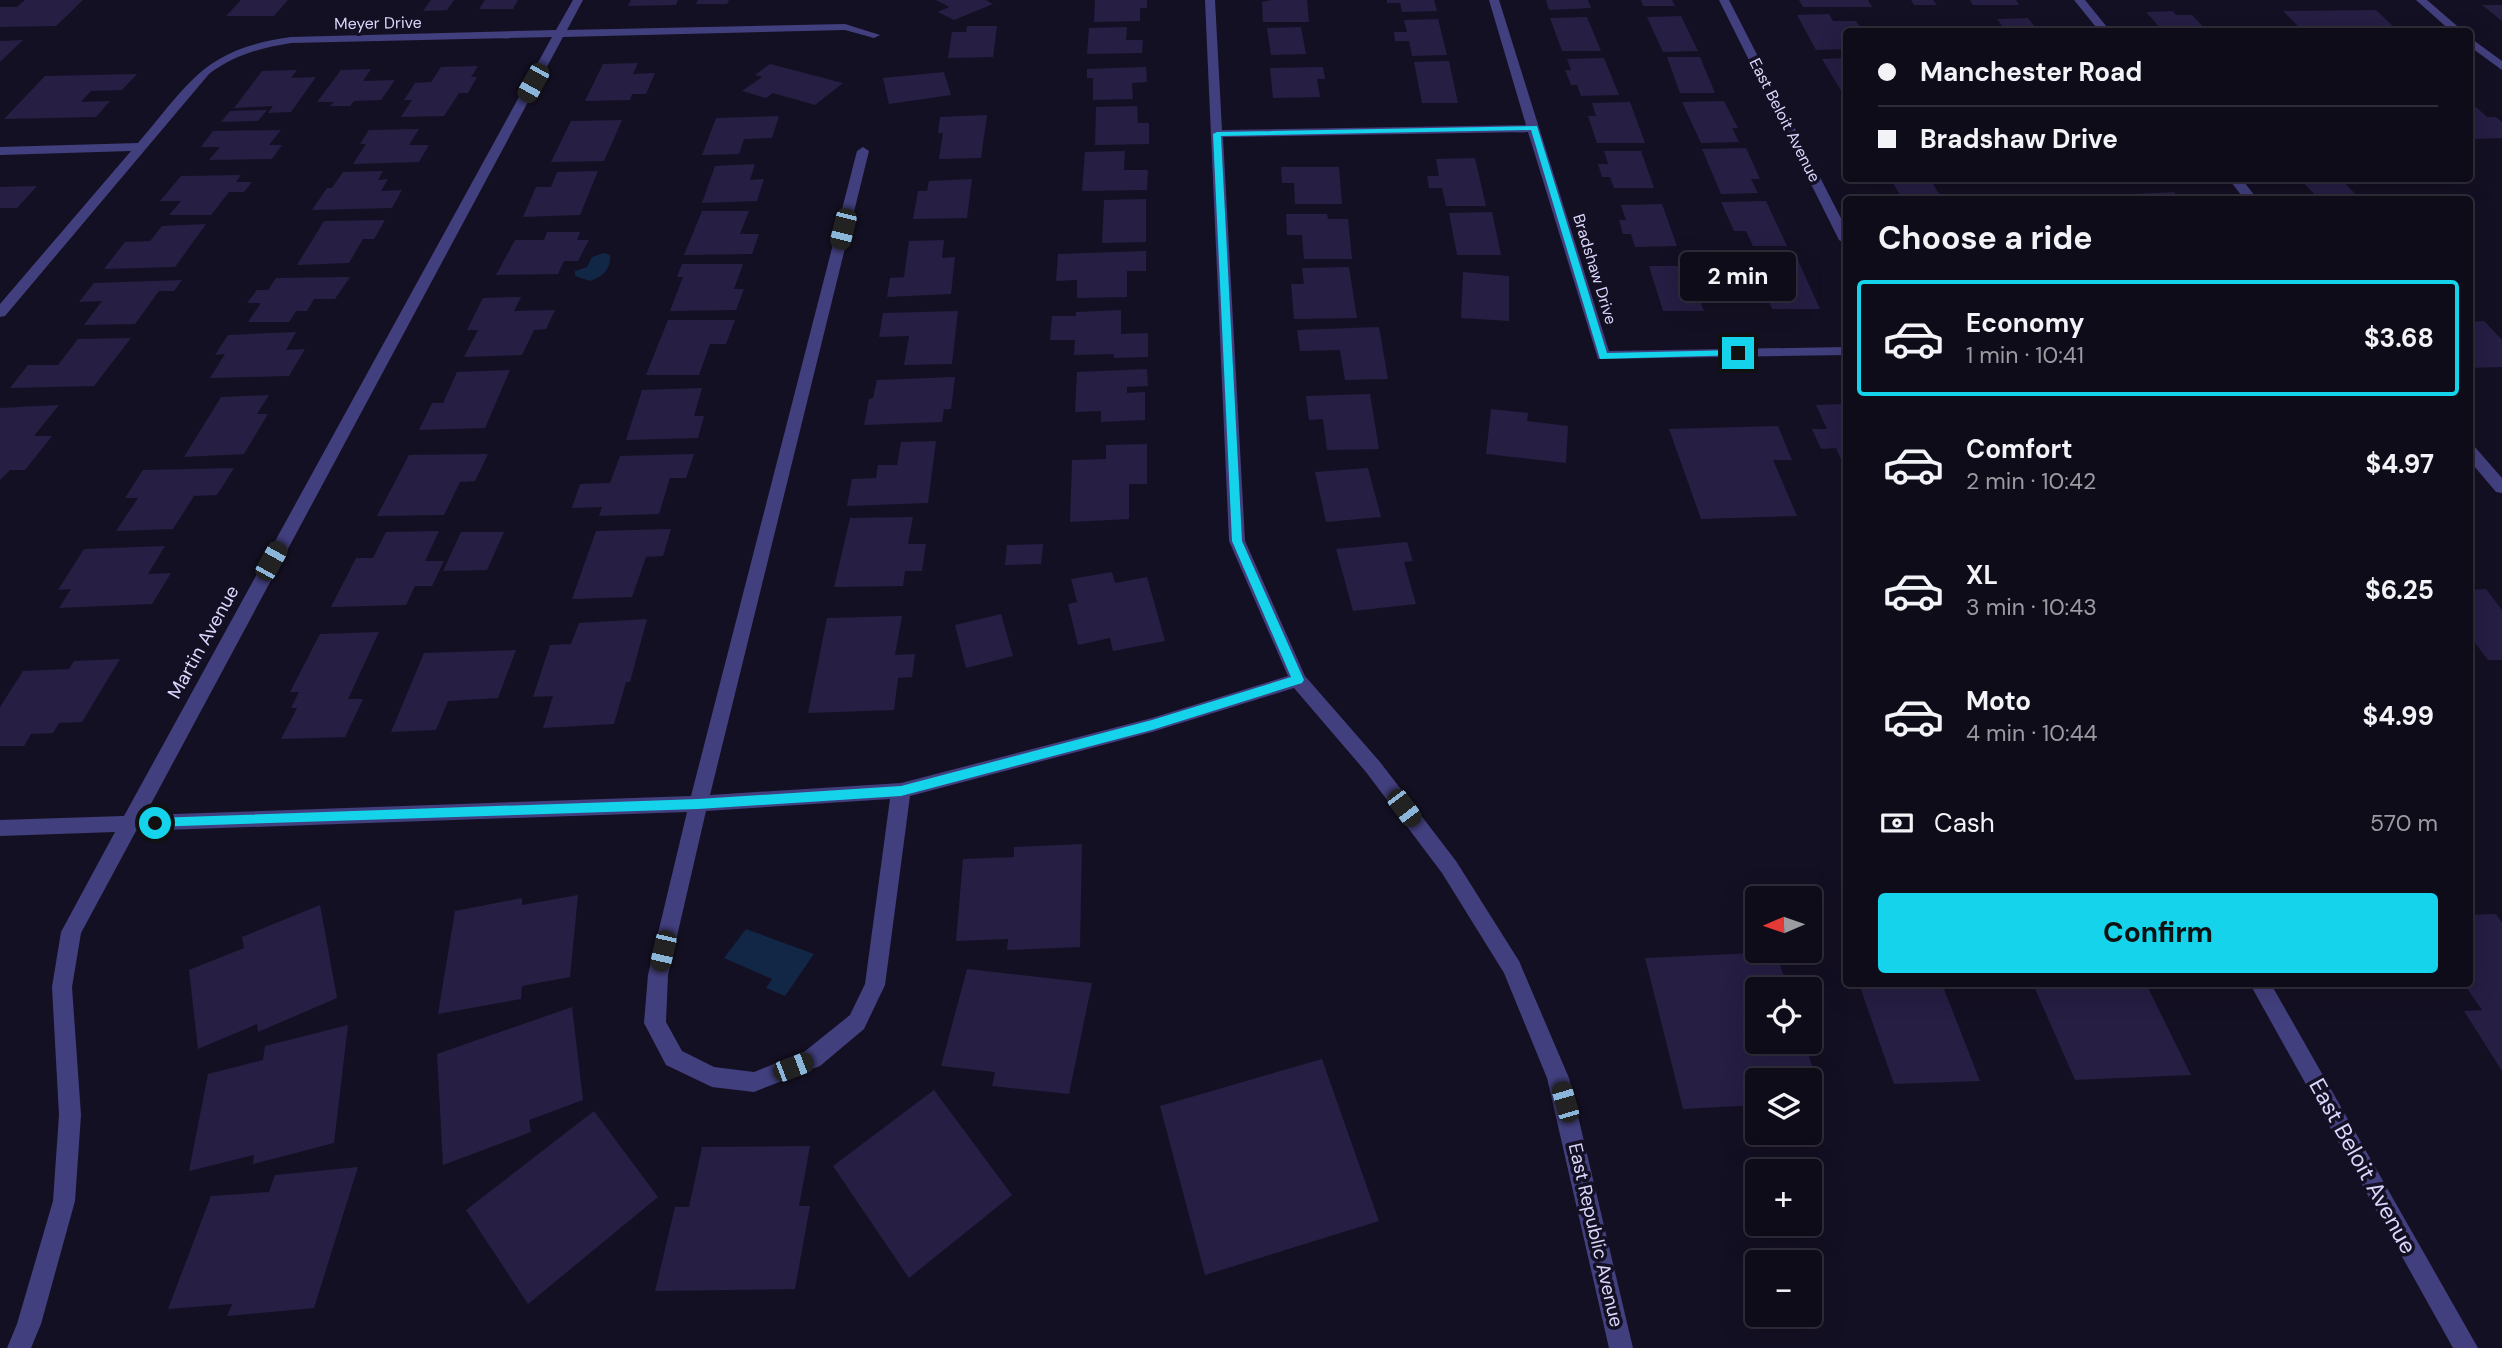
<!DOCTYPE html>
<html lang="en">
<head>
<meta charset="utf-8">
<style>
  body { margin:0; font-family:"DM Sans",sans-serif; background:#1d1a27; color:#f1f3f6; height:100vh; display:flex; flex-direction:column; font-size:26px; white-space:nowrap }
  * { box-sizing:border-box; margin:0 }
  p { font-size:23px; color:#9b9ba2 }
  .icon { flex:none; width:38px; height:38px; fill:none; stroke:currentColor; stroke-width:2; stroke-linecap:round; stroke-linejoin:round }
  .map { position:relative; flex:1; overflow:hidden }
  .panel { position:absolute; left:1843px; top:196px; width:630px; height:791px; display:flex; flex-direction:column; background:#0f0c1a; border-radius:7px; box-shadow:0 7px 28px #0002,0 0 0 2px #2f2c39 }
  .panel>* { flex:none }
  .guide { position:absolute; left:1843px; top:28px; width:630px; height:154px; border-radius:7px; box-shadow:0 7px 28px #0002,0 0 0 2px #2f2c39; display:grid; align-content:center; height:154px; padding:0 35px; background:#0f0c1a }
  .needle { width:46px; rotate:268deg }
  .controls { position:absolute; left:1745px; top:886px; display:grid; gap:14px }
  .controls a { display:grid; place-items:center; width:77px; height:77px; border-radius:7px; background:#0f0c1a; box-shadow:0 7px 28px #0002,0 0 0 2px #2f2c39; font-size:35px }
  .end { position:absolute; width:32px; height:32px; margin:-16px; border:9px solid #14d3ea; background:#111; box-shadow:0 0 0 4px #111 }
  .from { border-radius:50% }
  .bubble { position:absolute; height:49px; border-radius:7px; background:#0f0c1a; box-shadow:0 7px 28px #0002,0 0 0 2px #2f2c39; font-size:23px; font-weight:700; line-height:49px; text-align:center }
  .car { position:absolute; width:21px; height:42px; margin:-21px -10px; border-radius:9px; box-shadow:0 0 5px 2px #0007; background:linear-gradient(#222 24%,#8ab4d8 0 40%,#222 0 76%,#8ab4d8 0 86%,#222 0) }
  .guide b { display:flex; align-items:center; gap:24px; height:66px; font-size:26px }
  .guide b+b { border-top:2px solid #2f2c39 }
  .guide i { width:18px; height:18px; background:#f1f3f6 }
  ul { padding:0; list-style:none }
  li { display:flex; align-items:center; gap:21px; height:116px; margin:0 14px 10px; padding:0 21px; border:4px solid transparent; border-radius:7px }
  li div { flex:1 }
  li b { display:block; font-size:26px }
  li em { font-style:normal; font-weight:700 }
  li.current { border-color:#14d3ea }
  li>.icon { width:63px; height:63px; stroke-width:1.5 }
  h2 { padding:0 35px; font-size:32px; line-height:84px }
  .pay { display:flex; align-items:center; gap:18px; height:77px; padding:0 35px; font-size:26px }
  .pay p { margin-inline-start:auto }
  .action { display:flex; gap:14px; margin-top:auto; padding:14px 35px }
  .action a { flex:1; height:80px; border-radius:7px; background:#14d3ea; color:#111; font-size:28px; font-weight:700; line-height:80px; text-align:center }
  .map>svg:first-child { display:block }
</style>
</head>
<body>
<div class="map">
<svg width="2502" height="1348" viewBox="0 0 2502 1348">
  <rect width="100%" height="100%" fill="#141023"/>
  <g fill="#122646">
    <path d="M604,253L610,255C611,269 603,277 590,281L575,276V271L587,267L592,257Z"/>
    <path d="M746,929L814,954L785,996L766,988L772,979L724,958Z"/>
  </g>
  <g fill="#261e43">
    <path d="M25,0H83L56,26L0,27V7H17Z"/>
    <path d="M241,0H288L274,16H226Z"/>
    <path d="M431,0H454L447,10L423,11Z"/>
    <path d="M485,0H518L513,9H479Z"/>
    <path d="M631,0H678L676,5L628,6Z"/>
    <path d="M698,0H729L727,4H696Z"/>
    <path d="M936,0H986L993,4L954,20L938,12L949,7Z"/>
    <path d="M1095,0H1147V8H1140V21L1094,22Z"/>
    <path d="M1272,0H1307L1309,22H1263L1262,2Z"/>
    <path d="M1387,0H1434L1437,11L1402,12L1400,3H1387Z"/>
    <path d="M1546,0H1588L1591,8L1549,10Z"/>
    <path d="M1641,0H1672L1675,6H1643Z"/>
    <path d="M1799,0H1868L1872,7H1803Z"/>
    <path d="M1911,0H1933L1937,5H1914Z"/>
    <path d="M1970,0H2016L2019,5H1973Z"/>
    <path d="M2482,5H2502V21Z"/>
    <path d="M2376,10L2399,32H2304L2283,11Z"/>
    <path d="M2173,11L2176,15H2192L2208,32H2164L2146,12Z"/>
    <path d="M1829,14L1833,21H1856L1863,32H1846V49L1816,50L1797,15Z"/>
    <path d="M1681,16L1698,51L1663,52L1647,17Z"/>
    <path d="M1587,17L1601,51H1562L1550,18Z"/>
    <path d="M2028,18L2039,32H2007L1997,19Z"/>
    <path d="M1438,19L1447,55L1412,56L1409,41H1395L1394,32H1407L1404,20Z"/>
    <path d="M967,26H997L993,57L948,58L952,32H966Z"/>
    <path d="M1127,27L1126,40H1143L1142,53L1087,54L1089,28Z"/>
    <path d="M1301,27L1306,54L1271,55L1267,28Z"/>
    <path d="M23,40L0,62V41Z"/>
    <path d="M1667,57H1700L1715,93H1680Z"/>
    <path d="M1604,58L1619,95L1581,96L1577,85H1571L1565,70H1571L1567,59Z"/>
    <path d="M1846,58V99L1822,59Z"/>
    <path d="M1449,61L1458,103H1422L1414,62Z"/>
    <path d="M638,63L633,74L655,73L646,94H632L630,100L585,101L603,64Z"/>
    <path d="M770,64L843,83L815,105L773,93L766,98L742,91L762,77L755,75Z"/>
    <path d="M478,66L471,77H477L468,93H459L444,116L401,117L412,100H404L415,83L431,82L441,67Z"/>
    <path d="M1146,67L1147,82L1132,83L1133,99L1093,100V78H1087V69Z"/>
    <path d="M1323,67L1325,79H1317L1320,97L1273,98L1270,68Z"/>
    <path d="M371,69L363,81L395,80L381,100L354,101L350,106H330L334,102H317L341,70Z"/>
    <path d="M297,70L291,78L316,77L291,112L268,113L273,106L234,108L262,71Z"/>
    <path d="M944,72L951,95L889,104L883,78Z"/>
    <path d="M137,74L122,90L91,91L81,102L110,101L96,117L4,119L45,76Z"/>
    <path d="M1724,101L1738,128H1732L1739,142L1701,143L1682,102Z"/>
    <path d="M1630,102L1645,143H1597L1588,116H1596L1592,103Z"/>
    <path d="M1137,106L1138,123H1149V144L1095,145L1096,107Z"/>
    <path d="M2469,107H2476L2487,117H2496L2502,122V138L2472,139L2469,136Z"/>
    <path d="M267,110L258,121L221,122L230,111Z"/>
    <path d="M987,115L981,158L939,159L943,133H938L940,117Z"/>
    <path d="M779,116L772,138L744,139L739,154L702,155L716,118Z"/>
    <path d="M622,120L604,161L551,162L571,121Z"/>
    <path d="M419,129L409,145H429L419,162L353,164L366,144H360L369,130Z"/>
    <path d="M281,130L269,145H282L272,159L209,160L220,147H201L213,131Z"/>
    <path d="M1746,148L1760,179H1751L1758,193L1721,194L1702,149Z"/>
    <path d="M1125,151L1124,170H1148L1147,190L1082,191L1085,152Z"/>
    <path d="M1604,151H1641L1654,188H1614L1610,177H1602L1598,164H1608Z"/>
    <path d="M1475,158L1486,206H1446L1442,188H1429L1427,176H1439L1436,159Z"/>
    <path d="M755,164L750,180L764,179L757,201L702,203L715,166Z"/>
    <path d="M1281,167H1339L1342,204H1295L1294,183H1282Z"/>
    <path d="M383,171L378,180L388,179L381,191L402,190L392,208L312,210L327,188H332L343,172Z"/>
    <path d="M598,171L580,215L523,217L536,187H551L557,172Z"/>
    <path d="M241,175L236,182H252L244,192H229L211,215H169L181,201H160L181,176Z"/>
    <path d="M1890,178H1929L1943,200H1903Z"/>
    <path d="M2299,178H2340L2361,200H2320Z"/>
    <path d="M972,179L967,218L913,219L918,191H927L929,181Z"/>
    <path d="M37,186L17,208H0V187Z"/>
    <path d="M2174,192L2180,200H2139L2134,194Z"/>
    <path d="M1146,199V242L1102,243L1104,200Z"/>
    <path d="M1766,201L1787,246H1753L1746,231H1734L1721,202Z"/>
    <path d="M1662,204L1677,246L1635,247L1631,234H1623L1619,220H1626L1621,205Z"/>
    <path d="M702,211H749L740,234H759L752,254L684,255Z"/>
    <path d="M1492,212L1501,255H1457L1449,213Z"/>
    <path d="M1286,214H1327L1328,219H1348L1352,259H1304L1302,235H1287Z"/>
    <path d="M385,220L374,239H363L349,263L297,265L324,221Z"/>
    <path d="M206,224L175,267L104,269L125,242L150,241L162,226Z"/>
    <path d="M547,232H580L577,240H589L578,261H564L558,274L496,275L515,240H544Z"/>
    <path d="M944,240L942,258L955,257L951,294L887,297L890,278L904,277L909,241Z"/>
    <path d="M1146,251V271H1127V297L1077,298V280L1056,281L1058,254Z"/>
    <path d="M1795,254L1820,309H1772L1750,255Z"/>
    <path d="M682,264H743L734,289H744L736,310L670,311L683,277H677Z"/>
    <path d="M1649,266H1704L1718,303H1701L1704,311H1663Z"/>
    <path d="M1349,267L1357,318L1294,319L1291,284H1304L1302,268Z"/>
    <path d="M1463,272L1509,276V321L1461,318Z"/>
    <path d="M350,277L335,299H314L307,311H296L289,322H248L261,303H247L257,290H268L276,278Z"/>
    <path d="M182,280L174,291H159L135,324L84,325L102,301L79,302L94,283Z"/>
    <path d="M521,297L514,311L555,310L546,329L534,330L522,355L464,357L478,330H467L483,298Z"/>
    <path d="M1121,310V334L1148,333V357L1114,358V354L1074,355L1075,340H1050L1052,316H1076V312Z"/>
    <path d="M958,311L952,364L904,365L909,336L879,337L883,313Z"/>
    <path d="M668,320H735L726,344H710L699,375H646Z"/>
    <path d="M2484,321L2502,340V367L2469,368V322Z"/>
    <path d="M1379,327L1388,379L1345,380L1340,350L1300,351L1297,330Z"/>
    <path d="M296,332L286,350L305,349L289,376L210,378L225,354L215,355L228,335Z"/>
    <path d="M131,338L94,386L10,388L28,365H58L78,339Z"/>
    <path d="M1147,369L1148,386L1127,387V393L1145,392V420L1101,422V411L1075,412L1077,372Z"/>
    <path d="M510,370L485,428L419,430L432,403H443L457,372Z"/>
    <path d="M955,377L951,409H944L942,422L864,425L869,399L873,398L877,380Z"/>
    <path d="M702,388L694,416H704L698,438L626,440L642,390Z"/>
    <path d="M1370,394L1379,449L1327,450L1323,419L1309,420L1306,396Z"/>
    <path d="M269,395L257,414H268L244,454L184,457L221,397Z"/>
    <path d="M1846,404V471L1836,448L1821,449L1812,429H1827L1816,405Z"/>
    <path d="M59,405L34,436H52L25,470H10L0,480V408Z"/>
    <path d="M1491,409L1528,413L1527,421L1568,426L1566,463L1486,454Z"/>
    <path d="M1778,426L1792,460H1773L1797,516L1701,519L1669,429Z"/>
    <path d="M936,441L928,503L847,506L852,479L876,478L878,465H897L901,442Z"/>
    <path d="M1147,444V484H1129V519L1070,522L1072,460L1106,459V445Z"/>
    <path d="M488,454L475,481L460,482L444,515L377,516L409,455Z"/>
    <path d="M694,454L686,478H670L659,514L599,516L602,507L572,508L580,484L610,483L620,456Z"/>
    <path d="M234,468L217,495L194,496L173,529L116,531L138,498H125L143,470Z"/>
    <path d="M1368,468L1381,517L1326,522L1315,472Z"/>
    <path d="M913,517L908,544H926L922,571H905L903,586L834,587L850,518Z"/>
    <path d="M671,529L663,556L646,557L632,597L572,599L596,531Z"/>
    <path d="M439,531L425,561H444L432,586H415L406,605L331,607L356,558H373L386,532Z"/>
    <path d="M461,532H504L487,570L443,571Z"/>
    <path d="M1407,542L1413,561L1404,562L1416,604L1353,611L1336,549Z"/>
    <path d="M1043,544L1041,564L1005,565L1007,545Z"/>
    <path d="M165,546L148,574L171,573L152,604L59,608L71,589L58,590L84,549Z"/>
    <path d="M1112,572L1115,583L1147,577L1165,641L1113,651L1110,638L1078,645L1068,604L1077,602L1071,579Z"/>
    <path d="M2486,589L2502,610V660H2488L2469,635V590Z"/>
    <path d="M1001,614L1013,656L966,668L955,625Z"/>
    <path d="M902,616L895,655L915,654L912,677L898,678L894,710L808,713L827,618Z"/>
    <path d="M647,619L630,682H626L614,724L543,728L553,696L533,697L550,645L571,644L579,623Z"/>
    <path d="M379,632L348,699H363L345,737L281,739L297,708H291L299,692H290L320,634Z"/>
    <path d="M516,650L498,698L448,701L436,730L391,732L424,653Z"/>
    <path d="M120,659L82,722L59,723L53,733L31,734L24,746H0V707L23,671L69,669L74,661Z"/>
    <path d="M1082,844L1080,947L1007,950L1008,939L956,941L963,859L1014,857V847Z"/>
    <path d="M578,895L570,977L522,986L521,999L438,1014L455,911L522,898V905Z"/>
    <path d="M320,905L337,998L258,1032L257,1024L198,1049L189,970L244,948L242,937Z"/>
    <path d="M2496,914L2502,923V1071L2464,1011L2482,1010L2464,984H2469V915Z"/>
    <path d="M1776,952L1788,989H1757V1041H1804L1824,1102L1810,1103V1080H1757V1105L1683,1109L1645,958Z"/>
    <path d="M967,969L1092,983L1069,1094L992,1086L995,1072L941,1066Z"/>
    <path d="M1859,984H1942L1980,1081L1894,1084Z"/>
    <path d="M2033,984H2146L2191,1075L2075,1080Z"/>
    <path d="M572,1007L583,1100L529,1120L531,1132L443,1165L437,1054Z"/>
    <path d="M348,1025L334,1143L253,1164L254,1155L189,1171L208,1074L263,1060L265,1046Z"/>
    <path d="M1322,1059L1379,1221L1205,1275L1160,1106Z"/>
    <path d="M934,1090L1012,1195L909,1278L833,1166Z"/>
    <path d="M594,1111L658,1197L528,1304L466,1210Z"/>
    <path d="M810,1146L799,1206H810L795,1289L655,1291L675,1207H689L702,1147Z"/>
    <path d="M358,1167L314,1308L227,1316L232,1304L168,1309L211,1196L269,1192L275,1175Z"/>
  </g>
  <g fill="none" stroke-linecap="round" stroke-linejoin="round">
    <g fill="#423f7e" fill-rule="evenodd">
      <path d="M573,0H583L567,30L845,24L880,35L874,38L845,30L563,37L145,815L691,796L857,151L863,147L869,151L710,795L901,783L1152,718L1288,676L1229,541L1205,0H1215L1222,130L1526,125L1489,0H1499L1609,351L1846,347V355L1598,359L1528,132L1223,137L1245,541L1305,676L1380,762L1456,861L1519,961L1569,1078L1633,1348H1609L1547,1078L1504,973L1442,873L1366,772L1294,688L1152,732L910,796L885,985L864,1029L820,1066L754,1092L712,1087L666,1065L644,1023L648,975L687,812L136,831L81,933L72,987L81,1115L75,1201L41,1324L31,1348H7L17,1324L53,1201L59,1115L52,987L61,932L115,832L0,836V820L124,816L552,37L291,43C260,48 234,55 209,74L5,316L0,317V304L131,151L0,155V147L138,143C191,81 204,49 291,37L556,30ZM890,799L865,984L850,1015L804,1052L754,1072L714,1067L682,1051L666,1022L668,975L706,811Z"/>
      <path d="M1719,0H1729L1846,228V244L1839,240Z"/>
      <path d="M2074,0H2085L2111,32H2100Z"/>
      <path d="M2416,0H2427L2464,32H2452Z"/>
      <path d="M2469,37L2502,61V70L2469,46Z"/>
      <path d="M2228,178H2241L2258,200H2245Z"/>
      <path d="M2469,445L2474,446L2502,478V493L2496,492L2469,460Z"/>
      <path d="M2250,984H2271L2478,1348H2453Z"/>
    </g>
  </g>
  <path fill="#14d3ea" d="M1537,126L1607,353L1738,350L1743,353L1741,355L1600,359L1531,130L1221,136L1242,541L1304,680L1302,683L1152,730L901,796L698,809L150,827L149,823L155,818L698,799L901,786L1152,720L1291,677L1232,541L1213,134L1217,132Z"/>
  <g text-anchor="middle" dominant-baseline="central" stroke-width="7" stroke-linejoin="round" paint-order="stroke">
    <g font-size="16" fill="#dbd6fc" stroke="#141023">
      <text transform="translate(378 23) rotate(-1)">Meyer Drive</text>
      <text transform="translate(1785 120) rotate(63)">East Beloit Avenue</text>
      <text transform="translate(1595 269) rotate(73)">Bradshaw Drive</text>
    </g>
    <g font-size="19" fill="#dbd6fc" stroke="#141023">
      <text transform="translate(203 642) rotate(-61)">Martin Avenue</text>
      <text transform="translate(1596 1235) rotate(77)">East Republic Avenue</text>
    </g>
    <g font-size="23" fill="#dbd6fc" stroke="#141023">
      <text transform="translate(2363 1166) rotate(61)">East Beloit Avenue</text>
    </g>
  </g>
</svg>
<div class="controls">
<a><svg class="needle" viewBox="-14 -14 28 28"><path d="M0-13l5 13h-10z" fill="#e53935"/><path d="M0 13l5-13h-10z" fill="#9b9ba2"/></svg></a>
<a><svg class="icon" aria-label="locate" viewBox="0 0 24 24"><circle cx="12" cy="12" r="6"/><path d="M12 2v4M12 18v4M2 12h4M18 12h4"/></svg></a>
<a><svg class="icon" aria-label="layers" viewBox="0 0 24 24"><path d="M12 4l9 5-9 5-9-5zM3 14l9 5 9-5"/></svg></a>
<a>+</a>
<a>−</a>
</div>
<i class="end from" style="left:155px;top:823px"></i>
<i class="end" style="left:1738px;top:353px"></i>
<div class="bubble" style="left:1680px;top:252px;width:116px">2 min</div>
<i class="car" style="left:533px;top:83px;rotate:209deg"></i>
<i class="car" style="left:843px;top:229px;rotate:194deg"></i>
<i class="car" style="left:271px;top:561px;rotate:29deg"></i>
<i class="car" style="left:1404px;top:808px;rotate:143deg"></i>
<i class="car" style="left:663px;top:951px;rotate:193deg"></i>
<i class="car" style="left:793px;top:1067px;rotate:69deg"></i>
<i class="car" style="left:1565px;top:1102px;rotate:344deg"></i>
<div class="guide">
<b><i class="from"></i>Manchester Road</b>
<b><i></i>Bradshaw Drive</b>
</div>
<section class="panel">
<h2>Choose a ride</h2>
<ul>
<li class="current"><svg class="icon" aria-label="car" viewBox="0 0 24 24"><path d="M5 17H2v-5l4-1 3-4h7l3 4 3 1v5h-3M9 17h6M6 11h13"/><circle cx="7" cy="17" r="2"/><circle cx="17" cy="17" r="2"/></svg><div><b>Economy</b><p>1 min · 10:41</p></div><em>$3.68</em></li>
<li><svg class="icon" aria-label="car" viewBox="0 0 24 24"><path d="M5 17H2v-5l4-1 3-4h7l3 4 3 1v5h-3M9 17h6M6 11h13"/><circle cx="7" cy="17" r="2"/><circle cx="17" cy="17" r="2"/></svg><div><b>Comfort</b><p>2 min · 10:42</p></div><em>$4.97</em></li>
<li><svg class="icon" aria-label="car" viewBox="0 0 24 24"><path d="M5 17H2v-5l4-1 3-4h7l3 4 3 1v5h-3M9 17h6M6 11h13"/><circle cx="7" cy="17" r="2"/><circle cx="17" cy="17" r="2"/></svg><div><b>XL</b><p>3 min · 10:43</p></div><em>$6.25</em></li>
<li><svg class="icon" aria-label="car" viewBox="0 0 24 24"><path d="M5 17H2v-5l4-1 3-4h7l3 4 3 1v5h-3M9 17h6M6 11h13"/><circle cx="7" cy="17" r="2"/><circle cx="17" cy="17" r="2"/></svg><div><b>Moto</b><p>4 min · 10:44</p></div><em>$4.99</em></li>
</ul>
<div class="pay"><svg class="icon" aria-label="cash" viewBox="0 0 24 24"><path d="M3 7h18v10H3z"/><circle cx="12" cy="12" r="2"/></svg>Cash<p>570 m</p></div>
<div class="action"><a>Confirm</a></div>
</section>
</div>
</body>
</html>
